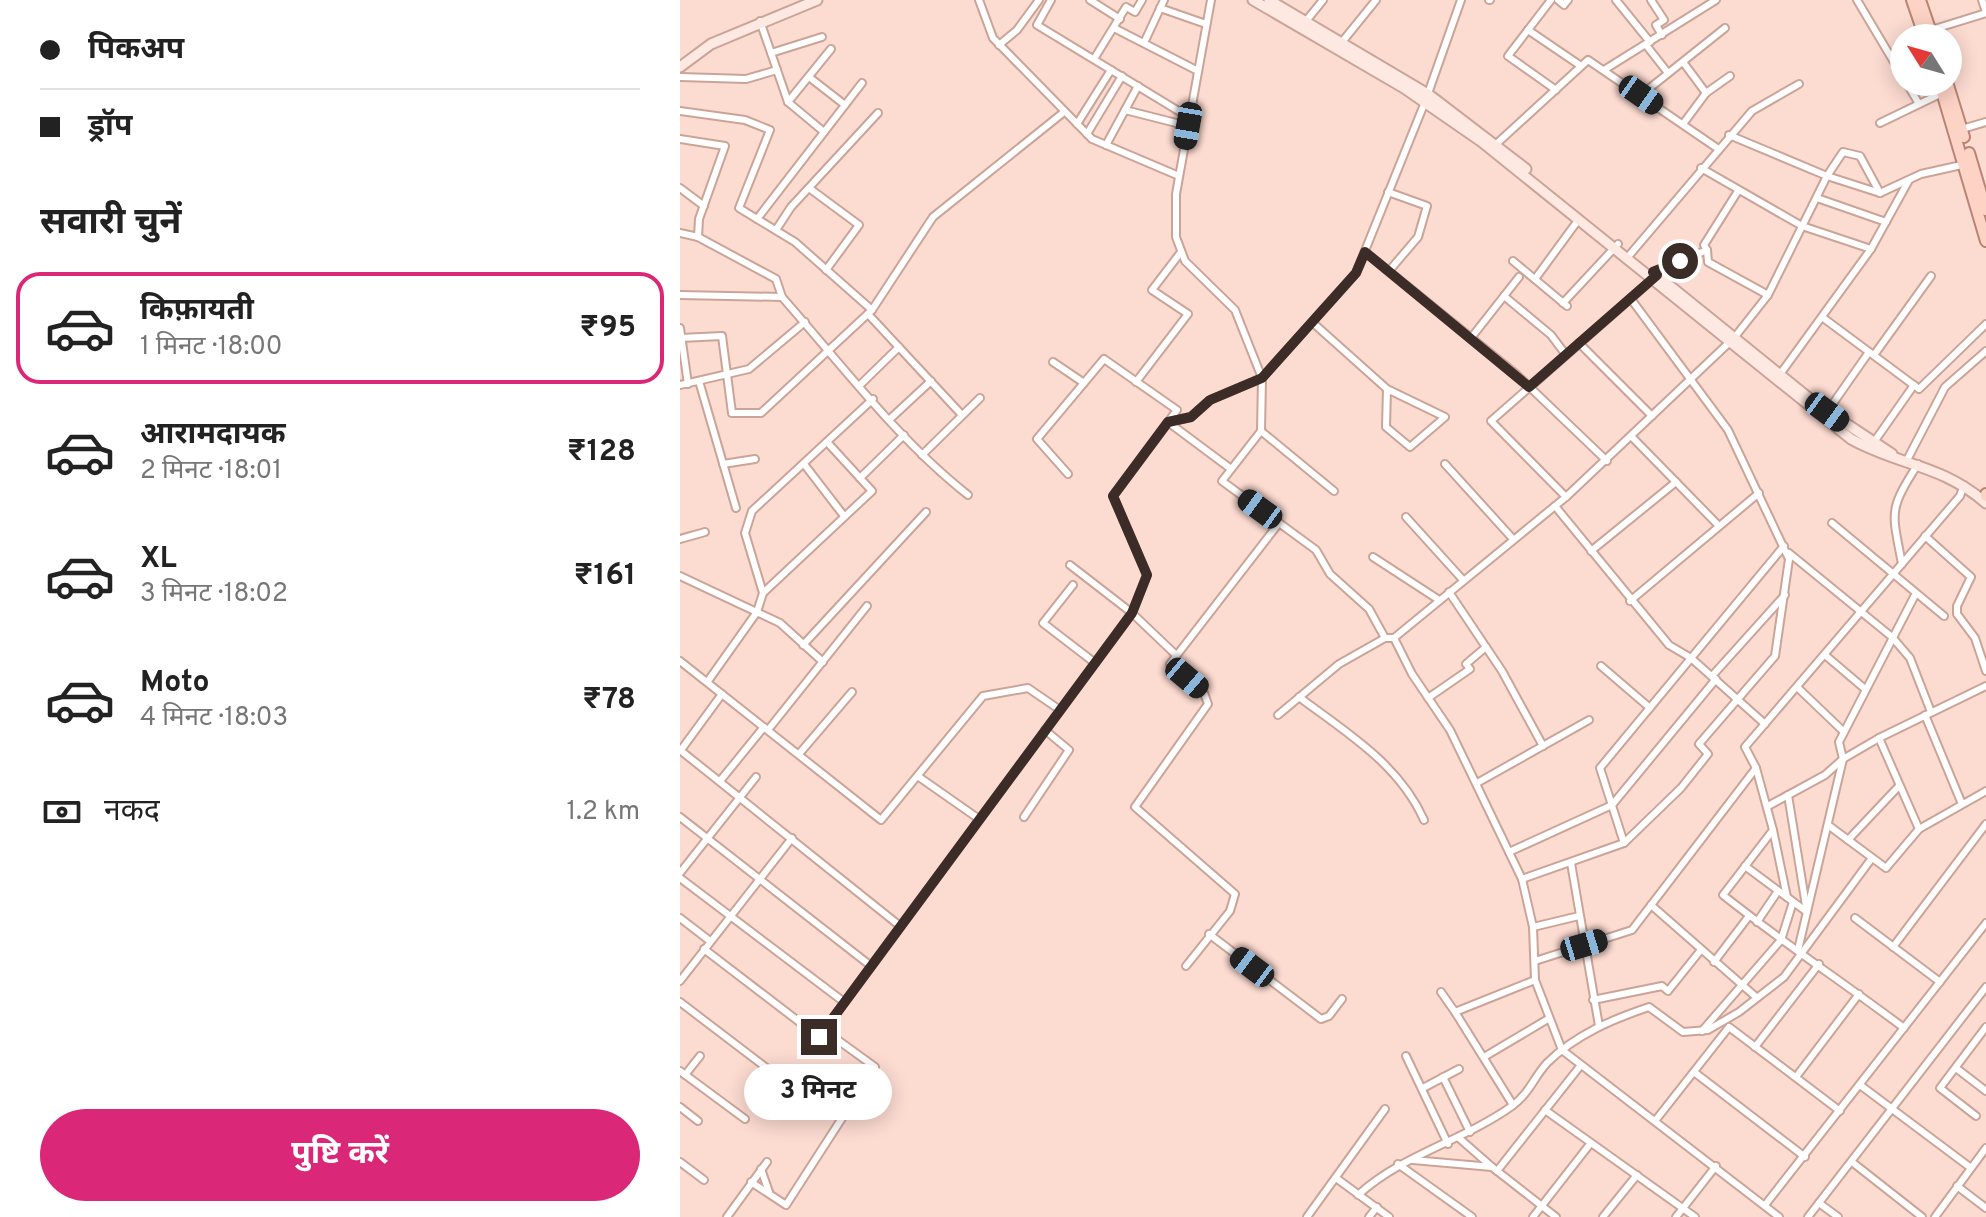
<!DOCTYPE html>
<html lang="hi">
<head>
<meta charset="utf-8">
<style>
  body { margin:0; font-family:Overpass,"Noto Sans Devanagari",sans-serif; background:#f2f2f2; color:#222; height:100vh; display:flex; flex-direction:column; font-size:30px; white-space:nowrap }
  * { box-sizing:border-box; margin:0 }
  p { font-size:26px; color:#767676 }
  .icon { flex:none; width:44px; height:44px; fill:none; stroke:currentColor; stroke-width:2; stroke-linecap:round; stroke-linejoin:round }
  .map { position:relative; flex:1; overflow:hidden }
  .drawer { display:flex; flex-direction:column; background:#fff; width:680px }
  .drawer>* { flex:none }
  .hud { display:grid; align-content:center; height:176px; padding:0 40px; background:#fff }
  .needle { width:52px; rotate:307deg }
  .fabs { position:absolute; left:1210px; top:24px; display:grid; gap:16px }
  .fabs a { display:grid; place-items:center; width:72px; height:72px; border-radius:50%; background:#fff; box-shadow:0 4px 20px #0003; font-size:40px }
  .end { position:absolute; width:36px; height:36px; margin:-18px; border:10px solid #3c2c27; background:#fff; box-shadow:0 0 0 4px #fff }
  .from { border-radius:50% }
  .bubble { position:absolute; height:56px; border-radius:28px; background:#fff; box-shadow:0 4px 20px #0003; font-size:26px; font-weight:700; line-height:56px; text-align:center }
  .car { position:absolute; width:24px; height:48px; margin:-24px -12px; border-radius:10px; box-shadow:0 0 6px 2px #0007; background:linear-gradient(#222 24%,#8ab4d8 0 40%,#222 0 76%,#8ab4d8 0 86%,#222 0) }
  .hud b { display:flex; align-items:center; gap:28px; height:76px; font-size:30px }
  .hud b+b { border-top:2px solid #e0e0e0 }
  .hud i { width:20px; height:20px; background:#222 }
  ul { padding:0; list-style:none }
  li { display:flex; align-items:center; gap:24px; height:112px; margin:0 16px 12px; padding:0 24px; border:4px solid transparent; border-radius:24px }
  li div { flex:1 }
  li b { display:block; font-size:30px }
  li em { font-style:normal; font-weight:700 }
  li.on { border-color:#db2777 }
  li>.icon { width:72px; height:72px; stroke-width:1.5 }
  h2 { padding:0 40px; font-size:36px; line-height:96px }
  .pay { display:flex; align-items:center; gap:20px; height:88px; padding:0 40px; font-size:30px }
  .pay p { margin-inline-start:auto }
  .action { display:flex; gap:16px; margin-top:auto; padding:16px 40px }
  .action a { flex:1; height:92px; border-radius:48px; background:#db2777; color:#fff; font-size:32px; font-weight:700; line-height:92px; text-align:center }
  main { display:flex; flex:1; min-height:0 }
  .map>svg:first-child { display:block }
</style>
</head>
<body>
<main>
<section class="drawer">
<div class="hud">
<b><i class="from"></i>पिकअप</b>
<b><i></i>ड्रॉप</b>
</div>
<h2>सवारी चुनें</h2>
<ul>
<li class="on"><svg class="icon" aria-label="car" viewBox="0 0 24 24"><path d="M5 17H2v-5l4-1 3-4h7l3 4 3 1v5h-3M9 17h6M6 11h13"/><circle cx="7" cy="17" r="2"/><circle cx="17" cy="17" r="2"/></svg><div><b>किफ़ायती</b><p>1 मिनट · 18:00</p></div><em>₹95</em></li>
<li><svg class="icon" aria-label="car" viewBox="0 0 24 24"><path d="M5 17H2v-5l4-1 3-4h7l3 4 3 1v5h-3M9 17h6M6 11h13"/><circle cx="7" cy="17" r="2"/><circle cx="17" cy="17" r="2"/></svg><div><b>आरामदायक</b><p>2 मिनट · 18:01</p></div><em>₹128</em></li>
<li><svg class="icon" aria-label="car" viewBox="0 0 24 24"><path d="M5 17H2v-5l4-1 3-4h7l3 4 3 1v5h-3M9 17h6M6 11h13"/><circle cx="7" cy="17" r="2"/><circle cx="17" cy="17" r="2"/></svg><div><b>XL</b><p>3 मिनट · 18:02</p></div><em>₹161</em></li>
<li><svg class="icon" aria-label="car" viewBox="0 0 24 24"><path d="M5 17H2v-5l4-1 3-4h7l3 4 3 1v5h-3M9 17h6M6 11h13"/><circle cx="7" cy="17" r="2"/><circle cx="17" cy="17" r="2"/></svg><div><b>Moto</b><p>4 मिनट · 18:03</p></div><em>₹78</em></li>
</ul>
<div class="pay"><svg class="icon" aria-label="cash" viewBox="0 0 24 24"><path d="M3 7h18v10H3z"/><circle cx="12" cy="12" r="2"/></svg>नकद<p>1.2 km</p></div>
<div class="action"><a>पुष्टि करें</a></div>
</section>
<div class="map">
<svg width="1306" height="1217" viewBox="0 0 1306 1217">
  <rect width="100%" height="100%" fill="#fcdbd1"/>
  <g fill="none" stroke-linecap="round" stroke-linejoin="round">
    <g stroke="#cba498" stroke-width="10">
      <g id="street">
        <path d="M299,0L313,38L412,139L499,176"/>
        <path d="M371,0L357,25L510,118"/>
        <path d="M410,0L440,19"/>
        <path d="M531,0L496,194V237L505,261L555,310L582,378L581,431L542,481L636,550L650,574L689,609L705,638H714L732,674L770,730L842,879L853,927L855,980L882,1050L1099,1217"/>
        <path d="M809,0H810"/>
        <path d="M871,0L828,56L876,90"/>
        <path d="M878,0L884,5L888,0"/>
        <path d="M936,0L970,42"/>
        <path d="M971,0L984,20L976,25L982,35"/>
        <path d="M1177,0L1224,79"/>
        <path d="M1302,0L1306,12"/>
        <path d="M480,8L526,24"/>
        <path d="M80,21L108,102L144,132"/>
        <path d="M626,21L643,0"/>
        <path d="M434,28L518,71"/>
        <path d="M848,30L901,66"/>
        <path d="M1248,31L1306,13"/>
        <path d="M662,42L696,0"/>
        <path d="M464,43L484,0"/>
        <path d="M319,45L337,30L359,0"/>
        <path d="M966,45L988,73"/>
        <path d="M91,53L142,37"/>
        <path d="M414,59L446,7L455,12L462,0"/>
        <path d="M1003,62L1026,93"/>
        <path d="M924,70L1036,0"/>
        <path d="M0,77L66,79L97,70"/>
        <path d="M129,77L165,105"/>
        <path d="M1226,82L1239,104"/>
        <path d="M961,95L1045,28"/>
        <path d="M108,102L151,49"/>
        <path d="M445,110L508,126"/>
        <path d="M0,111L65,120L90,130L59,208L115,242L192,310"/>
        <path d="M1200,123L1262,93"/>
        <path d="M397,124L431,70"/>
        <path d="M1003,124L1026,93L1050,76"/>
        <path d="M1282,129L1306,122"/>
        <path d="M407,134L442,76"/>
        <path d="M1049,135L1147,176L1200,193L1241,174L1286,164"/>
        <path d="M0,139L45,146L19,219L18,237"/>
        <path d="M426,145L458,86"/>
        <path d="M813,147L908,60L1037,148"/>
        <path d="M1021,168L1122,226L1191,249"/>
        <path d="M0,188L24,206"/>
        <path d="M129,188L179,225L146,270"/>
        <path d="M708,192L747,206L738,237L709,271"/>
        <path d="M1137,198L1206,222"/>
        <path d="M77,219L182,83"/>
        <path d="M96,230L111,207L198,113"/>
        <path d="M0,233L18,237L96,279L102,297C161,364 218,440 288,495"/>
        <path d="M1027,250L1028,262L1088,295"/>
        <path d="M685,252L837,375L927,461"/>
        <path d="M947,258L1072,111L1119,84"/>
        <path d="M833,261L887,306"/>
        <path d="M973,272L1027,250L1024,245L1058,191"/>
        <path d="M855,279L899,219"/>
        <path d="M0,295L102,297"/>
        <path d="M824,296L871,335L886,355"/>
        <path d="M883,303L938,244"/>
        <path d="M188,314L282,415"/>
        <path d="M1142,317L1239,389L1306,324"/>
        <path d="M632,322L707,389L765,417L730,447L706,427L707,389"/>
        <path d="M0,328L8,384"/>
        <path d="M1,338L42,336L52,413H81L192,310L253,217L384,112"/>
        <path d="M791,338L839,277"/>
        <path d="M899,343L972,416"/>
        <path d="M1194,355L1251,276"/>
        <path d="M373,362L404,383"/>
        <path d="M1098,377L1191,249L1229,180"/>
        <path d="M19,381L56,508"/>
        <path d="M456,382L508,314L472,290L501,252"/>
        <path d="M0,385L69,369L125,322"/>
        <path d="M180,385L219,347"/>
        <path d="M1147,412L1189,352"/>
        <path d="M210,419L251,381"/>
        <path d="M488,422L511,417L530,400L582,378L676,273L745,102L781,0"/>
        <path d="M488,422L551,469"/>
        <path d="M581,431L654,491"/>
        <path d="M951,436L1039,526"/>
        <path d="M1194,442L1234,385"/>
        <path d="M242,455L300,398"/>
        <path d="M1227,460L1265,387L1306,351"/>
        <path d="M43,464L75,459"/>
        <path d="M124,464L164,516"/>
        <path d="M765,464L833,539"/>
        <path d="M180,478L224,435"/>
        <path d="M886,497L811,421L974,278"/>
        <path d="M875,506L989,645L1011,658L1085,724"/>
        <path d="M726,517L783,580"/>
        <path d="M1152,523L1264,616"/>
        <path d="M1245,536L1291,577L1277,606V614L1295,638L1306,671"/>
        <path d="M0,539L25,532"/>
        <path d="M911,551L996,482"/>
        <path d="M1109,553L1212,637L1230,658L1251,712"/>
        <path d="M693,557L759,600"/>
        <path d="M1222,564C1212,511 1208,511 1238,464"/>
        <path d="M390,565L452,613L496,655"/>
        <path d="M0,576L100,623L143,662"/>
        <path d="M393,585L363,623L415,663"/>
        <path d="M769,592L822,671L863,746"/>
        <path d="M83,593L65,533L72,511L193,399"/>
        <path d="M950,601L1079,493"/>
        <path d="M714,638L886,497L1054,338L1088,295L1147,176L1163,152L1180,156L1200,193"/>
        <path d="M123,645L246,512"/>
        <path d="M1145,655L1185,689"/>
        <path d="M0,661L201,820L303,696L348,688L380,710"/>
        <path d="M921,666L970,708"/>
        <path d="M1032,676L1105,595"/>
        <path d="M28,681L77,612L83,593L192,491L147,442"/>
        <path d="M1117,687L1163,731"/>
        <path d="M619,697C667,733 719,764 744,820"/>
        <path d="M748,698L790,669L786,664L806,647"/>
        <path d="M598,715L659,664L705,638"/>
        <path d="M1245,715L1282,804"/>
        <path d="M88,730L187,606"/>
        <path d="M1199,738L1239,829"/>
        <path d="M0,750L220,926"/>
        <path d="M1,750L42,694"/>
        <path d="M119,754L172,692"/>
        <path d="M239,777L299,819"/>
        <path d="M40,781L84,727"/>
        <path d="M797,783L909,720"/>
        <path d="M1108,795L1126,906"/>
        <path d="M1088,806L1145,775L1163,759L1199,738L1306,686"/>
        <path d="M0,817L191,966"/>
        <path d="M344,817L389,750L365,730"/>
        <path d="M1148,825L1206,868L1239,829L1306,791"/>
        <path d="M1093,830L1107,897"/>
        <path d="M1168,840L1219,786"/>
        <path d="M944,843L920,768L1104,546"/>
        <path d="M829,852L932,805L1036,679"/>
        <path d="M891,863L919,1026"/>
        <path d="M1065,866L1127,912"/>
        <path d="M0,873L76,777"/>
        <path d="M0,878L164,1002"/>
        <path d="M842,879L944,843L1001,788L1028,754L1019,744L1095,656L1109,559L1048,430L951,299"/>
        <path d="M971,905L1076,997"/>
        <path d="M0,918L30,941"/>
        <path d="M1175,918L1260,982"/>
        <path d="M1077,922L1098,891"/>
        <path d="M853,927L899,916"/>
        <path d="M529,934L641,1019L649,1016L662,999"/>
        <path d="M1213,947L1306,824"/>
        <path d="M24,949L139,1037L452,613L467,575L433,496L497,410L424,359L357,439L388,474"/>
        <path d="M1118,950L1163,759L1159,742L1235,595"/>
        <path d="M855,961L952,930L1076,768"/>
        <path d="M1034,962L1069,916"/>
        <path d="M506,966L550,911L555,894L455,807L528,704L524,693L490,664L599,523"/>
        <path d="M0,981L112,838"/>
        <path d="M761,992L775,1012"/>
        <path d="M913,1000L982,986L988,991L1020,951"/>
        <path d="M0,1002L97,1076"/>
        <path d="M1224,1028C1164,983 1102,942 1043,895L1093,830L1076,768L1065,747L1280,496L1284,485"/>
        <path d="M1022,1031L1101,940L1113,902"/>
        <path d="M1075,1047L1139,964"/>
        <path d="M726,1056L768,1144"/>
        <path d="M804,1057L868,1019"/>
        <path d="M1276,1068L1306,1091"/>
        <path d="M0,1071L65,1119"/>
        <path d="M1014,1072L1125,1157"/>
        <path d="M5,1075L20,1056"/>
        <path d="M763,1077L790,1132"/>
        <path d="M1116,1077L1179,994"/>
        <path d="M1180,1085L1291,1168"/>
        <path d="M743,1088L779,1069"/>
        <path d="M833,1105L775,1012L855,980"/>
        <path d="M0,1107L18,1121"/>
        <path d="M865,1110L1015,1217"/>
        <path d="M1296,1116L1260,1088L1306,1027"/>
        <path d="M975,1121L1049,1027L1160,1111"/>
        <path d="M779,1138L812,1167"/>
        <path d="M733,1160L812,1167L876,1217"/>
        <path d="M0,1162L24,1180"/>
        <path d="M1172,1162L1242,1217"/>
        <path d="M718,1164L792,1217"/>
        <path d="M81,1169L89,1192"/>
        <path d="M817,1171L901,1065"/>
        <path d="M656,1178L709,1217"/>
        <path d="M71,1182L106,1205L195,1067L144,1030"/>
        <path d="M1277,1186L1306,1208"/>
        <path d="M678,1195C723,1154 783,1141 832,1106C849,1094 854,1077 867,1063C895,1035 933,1019 969,1007L1003,1032L1028,1030L1059,1012L1104,977L1192,858"/>
        <path d="M1139,1203L1158,1217"/>
        <path d="M1085,1205L1306,923"/>
        <path d="M47,1217L87,1162"/>
        <path d="M627,1217L705,1109"/>
        <path d="M689,1217L697,1207"/>
        <path d="M853,1217L910,1144"/>
        <path d="M923,1217L957,1175"/>
        <path d="M996,1217L1036,1166"/>
        <path d="M1128,1217L1306,987"/>
        <path d="M1255,1217L1306,1148"/>
      </g>
    </g>
    <g stroke="#cba498" stroke-width="13">
      <g id="secondary">
        <path d="M573,0L724,88L802,142L1171,439C1220,466 1261,464 1306,503"/>
        <path d="M589,0L748,94L846,169"/>
        <path d="M0,67L31,44L137,0"/>
        <path d="M979,277L1135,403L1212,454"/>
      </g>
    </g>
    <g stroke="#b88574" stroke-width="14">
      <g id="primary">
        <path d="M1232,0L1245,38"/>
        <path d="M1240,0L1253,38"/>
        <path d="M1259,82L1306,241"/>
        <path d="M1267,82L1284,137"/>
        <path d="M1289,153L1306,210"/>
        <path d="M1306,494V496"/>
      </g>
    </g>
    <use href="#street" stroke="#fff" stroke-width="6"/>
    <use href="#secondary" stroke="#fee9e2" stroke-width="9"/>
    <use href="#primary" stroke="#fdd3c5" stroke-width="10"/>
  </g>
  <g fill="none" stroke-linecap="round" stroke-linejoin="round">
    <path stroke="#3c2c27" stroke-width="10" d="M139,1037L452,613L467,575L433,496L488,422L511,417L530,400L582,378L676,273L685,252L849,387L977,275L973,272L1000,261"/>
  </g>
</svg>
<div class="fabs">
<a><svg class="needle" viewBox="-14 -14 28 28"><path d="M0-13l5 13h-10z" fill="#e53935"/><path d="M0 13l5-13h-10z" fill="#767676"/></svg></a>
</div>
<i class="end from" style="left:1000px;top:261px"></i>
<i class="end" style="left:139px;top:1037px"></i>
<div class="bubble" style="left:64px;top:1064px;width:148px">3 मिनट</div>
<i class="car" style="left:961px;top:95px;rotate:125deg"></i>
<i class="car" style="left:508px;top:126px;rotate:190deg"></i>
<i class="car" style="left:1147px;top:412px;rotate:126deg"></i>
<i class="car" style="left:580px;top:509px;rotate:306deg"></i>
<i class="car" style="left:507px;top:678px;rotate:130deg"></i>
<i class="car" style="left:904px;top:945px;rotate:73deg"></i>
<i class="car" style="left:572px;top:967px;rotate:307deg"></i>
</div>
</main>
</body>
</html>
